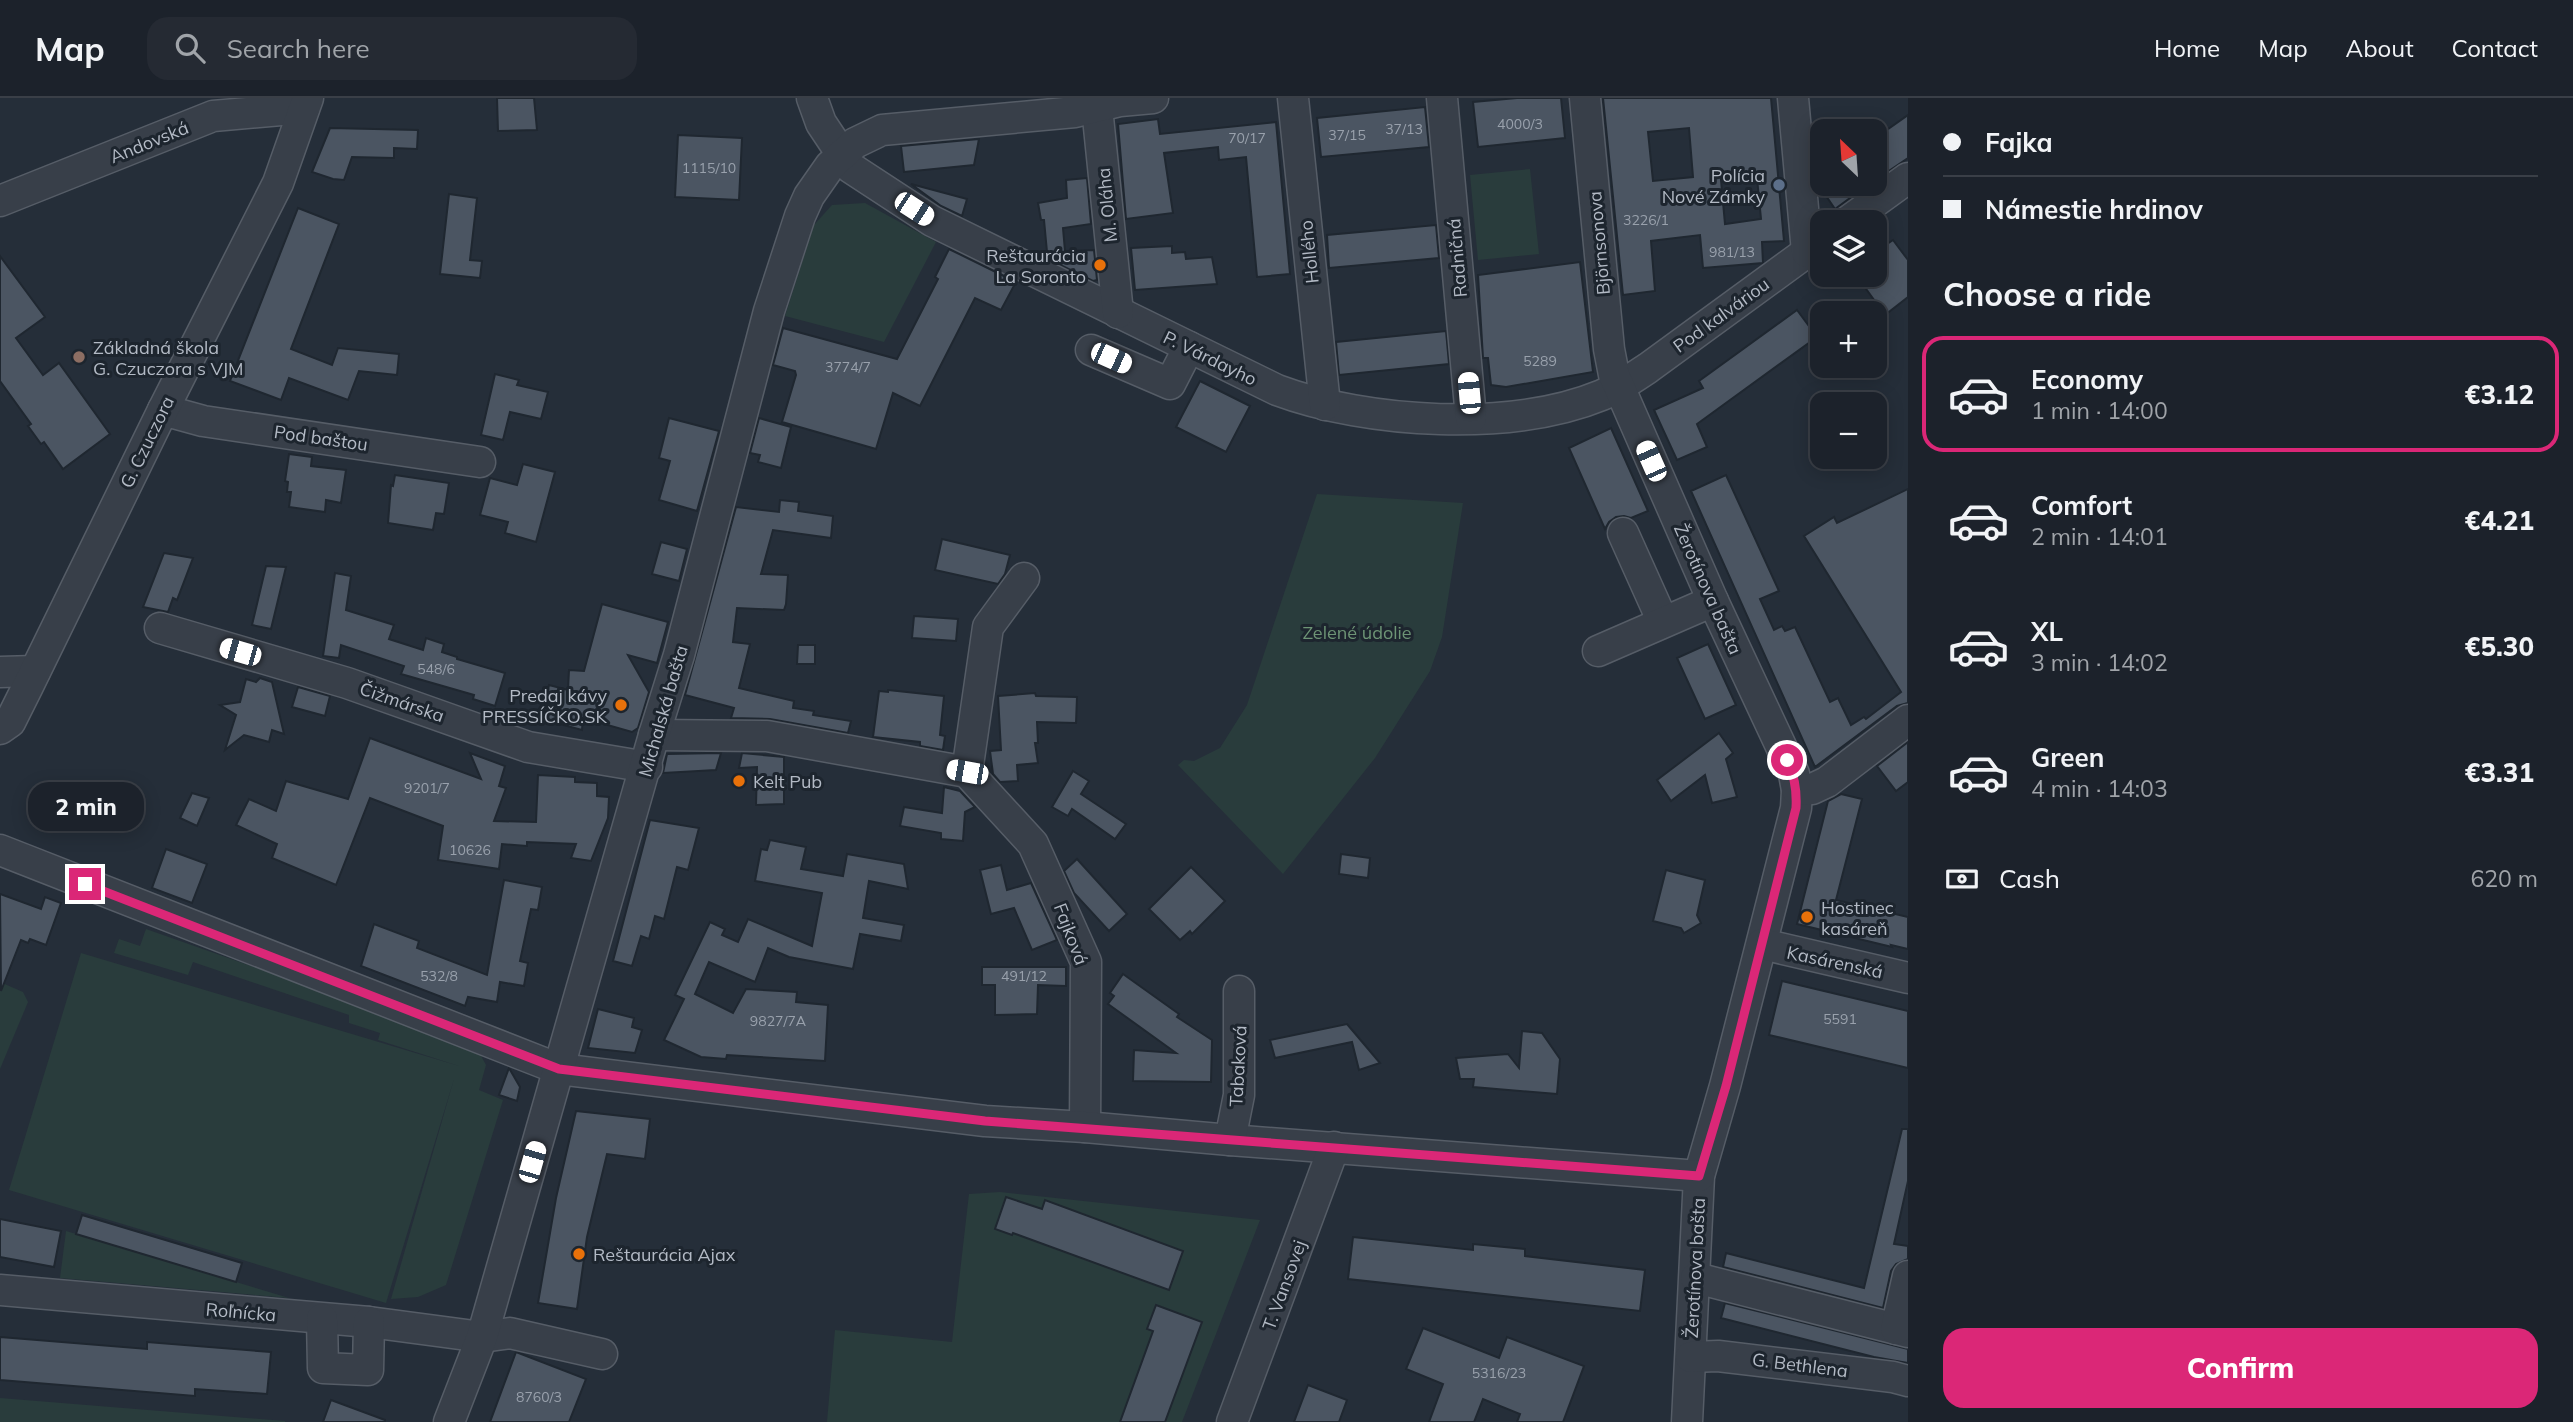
<!DOCTYPE html>
<html lang="en">
<head>
<meta charset="utf-8">
<style>
  body { margin:0; font-family:Mulish,sans-serif; background:#252a33; color:#f1f3f6; height:100vh; display:flex; flex-direction:column; font-size:26px; white-space:nowrap }
  * { box-sizing:border-box; margin:0 }
  p { font-size:23px; color:#a0a4a9 }
  .icon { flex:none; width:38px; height:38px; fill:none; stroke:currentColor; stroke-width:2; stroke-linecap:round; stroke-linejoin:round }
  .map { position:relative; flex:1; overflow:hidden }
  .drawer { display:flex; flex-direction:column; background:#1c222b; width:665px }
  .drawer>* { flex:none }
  .top-card { display:grid; align-content:center; height:154px; padding:0 35px; background:#1c222b }
  .needle { width:46px; rotate:335deg }
  .buttons { position:absolute; left:1810px; top:21px; display:grid; gap:14px }
  .buttons a { display:grid; place-items:center; width:77px; height:77px; border-radius:14px; background:#1c222b; box-shadow:0 4px 18px #0003,0 0 0 2px #3a3f47; font-size:35px }
  .end { position:absolute; width:32px; height:32px; margin:-16px; border:9px solid #db2777; background:#fff; box-shadow:0 0 0 4px #fff }
  .from { border-radius:50% }
  .bubble { position:absolute; height:49px; border-radius:21px; background:#1c222b; box-shadow:0 4px 18px #0003,0 0 0 2px #3a3f47; font-size:23px; font-weight:800; line-height:49px; text-align:center }
  .car { position:absolute; width:21px; height:42px; margin:-21px -10px; border-radius:9px; box-shadow:0 0 5px 2px #0007; background:linear-gradient(#fff 24%,#345 0 40%,#fff 0 76%,#345 0 86%,#fff 0) }
  .top-card b { display:flex; align-items:center; gap:24px; height:66px; font-size:26px }
  .top-card b+b { border-top:2px solid #3a3f47 }
  .top-card i { width:18px; height:18px; background:#f1f3f6 }
  ul { padding:0; list-style:none }
  li { display:flex; align-items:center; gap:21px; height:116px; margin:0 14px 10px; padding:0 21px; border:4px solid transparent; border-radius:21px }
  li div { flex:1 }
  li b { display:block; font-size:26px }
  li em { font-style:normal; font-weight:800 }
  li.on { border-color:#db2777 }
  li>.icon { width:63px; height:63px; stroke-width:1.5 }
  h2 { padding:0 35px; font-size:32px; line-height:84px }
  .pay { display:flex; align-items:center; gap:18px; height:77px; padding:0 35px; font-size:26px }
  .pay p { margin-inline-start:auto }
  .cta { display:flex; gap:14px; margin-top:auto; padding:14px 35px }
  .cta a { flex:1; height:80px; border-radius:21px; background:#db2777; color:#fff; font-size:28px; font-weight:800; line-height:80px; text-align:center }
  header { display:flex; align-items:center; gap:42px; box-sizing:border-box; height:98px; padding:0 35px; background:#1c222b; border-bottom:2px solid #3a3f47 }
  header strong { font-size:33px }
  nav { display:flex; gap:38px; margin-inline-start:auto; font-size:24px }
  .search { width:490px; height:63px; background:#252a33; display:flex; align-items:center; gap:18px; box-sizing:border-box; padding:0 24px; border-radius:21px; color:#a0a4a9; font-size:26px }
  main { display:flex; flex:1; min-height:0 }
  .map>svg:first-child { display:block }
</style>
</head>
<body>
<header>
<strong>Map</strong>
<div class="search"><svg class="icon" aria-label="search" viewBox="0 0 24 24"><circle cx="10" cy="10" r="6"/><path d="M15 15l6 6"/></svg>Search here</div>
<nav><a>Home</a><a>Map</a><a>About</a><a>Contact</a></nav>
</header>
<main>
<div class="map">
<svg width="1908" height="1324" viewBox="0 0 1908 1324">
  <rect width="100%" height="100%" fill="#252e39"/>
  <g fill="#293c3c">
    <path d="M1530,71L1539,156L1478,162L1470,77Z"/>
    <path d="M865,105L936,144L884,244L785,218L814,127L832,107Z"/>
    <path d="M1317,396L1463,405L1442,539L1430,573L1375,660L1283,776L1178,667L1184,662L1194,663L1220,650L1247,607Z"/>
    <path d="M146,831L475,947L486,967L479,992L503,1002L446,1187L418,1199L391,1201L454,981L386,1205L9,1092L81,855L459,968L378,942L380,935L349,925V917L193,864L188,877L114,855L119,841L140,848Z"/>
    <path d="M0,884L23,894L28,904L0,971Z"/>
    <path d="M1000,1094L1260,1122L1182,1324H827L835,1232L952,1244L969,1096Z"/>
    <path d="M66,1133L289,1200L60,1180Z"/>
    <path d="M0,1300L285,1323V1324H0Z"/>
  </g>
  <g fill="#4b5562" stroke="#1f2730" stroke-width="2" fill-rule="evenodd">
    <path d="M497,0H534L537,32L498,33Z"/>
    <path d="M1517,0H1561L1565,40L1478,49L1473,4Z"/>
    <path d="M1603,0H1771L1784,143L1762,144L1763,165L1703,170L1700,137L1651,143L1655,193L1623,197ZM1689,30L1693,79L1653,83L1648,34ZM1757,80L1761,121L1725,126L1721,82Z"/>
    <path d="M1425,9L1429,49L1321,59L1317,20Z"/>
    <path d="M1908,17V60L1874,83V41Z"/>
    <path d="M1158,21L1160,36L1276,24L1290,176L1257,179L1246,59L1219,62L1218,49L1164,55L1173,115L1126,121L1118,26Z"/>
    <path d="M330,30L418,32L417,51L394,50V60L352,59L344,82L333,81L312,74Z"/>
    <path d="M678,37L742,40L739,102L675,99Z"/>
    <path d="M979,41L974,67L904,74L901,48Z"/>
    <path d="M1087,80L1091,126L1063,130L1065,153L1094,152L1097,182L1093,183L1036,155L1047,154L1044,122H1041L1038,105L1067,100L1066,82Z"/>
    <path d="M911,86L967,101L962,118L941,108Z"/>
    <path d="M1818,86H1869L1835,111Z"/>
    <path d="M449,96L477,100L470,162L482,163L480,180L440,176Z"/>
    <path d="M298,110L339,126L291,251L332,267L338,250L399,256L397,277L359,273L348,302L289,280L281,302L230,283Z"/>
    <path d="M1436,127L1439,160L1329,170L1327,137Z"/>
    <path d="M1893,142L1908,162V199L1885,217L1856,177H1874V155Z"/>
    <path d="M1172,148V155L1185,154L1186,161L1212,159L1217,186L1135,192L1131,150Z"/>
    <path d="M949,151L1016,184L1001,212L975,200L920,308L893,295L876,351L782,324L796,277L795,273L773,267L783,230L897,261L938,181L935,179Z"/>
    <path d="M0,158L45,219L16,240L43,277L59,265L110,336L63,371L44,344L41,346L28,328L31,326L0,283Z"/>
    <path d="M1580,164L1593,274L1506,289L1491,287L1488,260H1483L1478,177Z"/>
    <path d="M1797,212L1817,239L1697,326L1707,349L1677,362L1654,312L1703,290L1699,283Z"/>
    <path d="M1446,233L1449,266L1339,277L1336,244Z"/>
    <path d="M495,276L519,282L517,287L548,294L541,321L510,314L503,342L481,337Z"/>
    <path d="M1200,283L1250,308L1226,354L1176,329Z"/>
    <path d="M669,320L719,333L697,413L659,402L670,363L659,360Z"/>
    <path d="M759,320L791,329L781,370L758,364L760,357L750,355Z"/>
    <path d="M1611,330L1648,413L1631,420L1624,418L1616,419L1609,424L1605,431L1569,350Z"/>
    <path d="M289,356L312,359L311,368L346,372L341,405L326,402L325,414L289,409L291,394H287L288,384L285,383Z"/>
    <path d="M523,366L555,374L536,444L505,435L508,424L480,417L490,380L517,387Z"/>
    <path d="M395,377L449,385L444,416L436,415L433,432L388,425L391,387L393,388Z"/>
    <path d="M1726,377L1779,493L1760,501L1774,532L1782,528L1785,533L1795,529L1830,604L1838,600L1851,627L1864,619L1866,621L1901,594L1804,438L1834,419L1837,425L1908,391V605L1897,608L1815,669L1691,393Z"/>
    <path d="M780,402L799,404L798,413L833,418L831,440L773,432L761,476L788,477L786,506L784,512L737,510L733,544L750,546L739,590L794,603L793,610L814,613L813,617L851,623L848,635L770,621L731,620L734,610L685,597L736,409L779,414Z"/>
    <path d="M942,441L1010,457L1005,476L998,486L935,472Z"/>
    <path d="M661,444L687,451L679,483L652,476Z"/>
    <path d="M164,455L193,460L177,502L173,500L168,514L143,509Z"/>
    <path d="M266,468L286,469L271,531L252,527Z"/>
    <path d="M335,475L351,478L346,512L394,527L389,541L423,552L426,540L444,546L442,554L457,559V561L505,575L495,608L473,601L474,597L401,576L404,568L341,547L339,560L323,558Z"/>
    <path d="M602,506L668,524L657,565L628,557L649,594L638,630L632,634L583,620L582,632L541,621L542,594L547,595L549,587L568,592L569,572L584,573Z"/>
    <path d="M914,518L958,521L956,543L912,540Z"/>
    <path d="M1708,546L1736,607L1705,621L1677,560Z"/>
    <path d="M798,547H815V566H797Z"/>
    <path d="M260,580L272,584L284,636L272,632L269,644L244,637L225,652L236,617L220,607L240,604L246,581L256,584Z"/>
    <path d="M298,589L330,598L325,618L292,609Z"/>
    <path d="M888,592L944,598L940,637L945,638L943,652L920,648V644L873,639L879,593L888,594Z"/>
    <path d="M1035,595L1036,598L1077,599L1076,625L1037,624L1038,645H1035L1038,665L1017,667L1018,683L1000,684L993,676L990,653L1001,652L998,598Z"/>
    <path d="M1719,635L1733,655L1726,661L1737,699L1712,705L1705,677L1671,703L1657,682Z"/>
    <path d="M370,640L481,681L470,655L505,668L499,688L506,690L494,723L536,724L538,677L575,679V684L597,685V698L609,699L608,720L591,763L571,760L576,746L527,744V748L502,746L499,771L438,762L443,728L370,700L336,787L272,760L277,746L236,727L249,701L276,713L286,683L348,701Z"/>
    <path d="M1908,644V684L1896,693L1877,668Z"/>
    <path d="M721,655L716,672L663,675L667,656Z"/>
    <path d="M742,655L784,659V706L756,707L757,669L739,670Z"/>
    <path d="M1073,673L1089,683L1081,696L1126,726L1115,741L1072,711L1068,718L1052,709Z"/>
    <path d="M944,689L960,693L975,709L965,714L963,743L941,741V735L900,728L904,709L942,715Z"/>
    <path d="M192,695L209,700L197,728L180,720Z"/>
    <path d="M1841,696L1862,701L1836,802L1908,819V851L1891,847L1892,849L1797,826L1828,703Z"/>
    <path d="M650,722L699,730L688,772L677,769L664,821L655,818L649,841L641,838L632,868L613,863Z"/>
    <path d="M770,742L806,749L801,771L843,778L847,756L904,766L908,791L869,783L863,820L904,827L901,843L860,836L853,871L789,859L768,850L755,884L709,864L695,896L733,915L746,891L797,894L796,904L828,907L825,963L727,957L726,961L701,959L664,942L684,901L675,897L710,824L725,831L722,837L738,844L748,821L812,848L822,795L755,783L761,751L767,752Z"/>
    <path d="M166,751L207,766L192,805L152,790Z"/>
    <path d="M1341,756L1370,760L1368,780L1339,776Z"/>
    <path d="M1077,761L1127,816L1109,833L1074,795L1064,773Z"/>
    <path d="M1001,767L1007,792L1031,785L1057,842L1032,852L1014,810L991,816L980,772Z"/>
    <path d="M1191,769L1225,803L1192,836L1190,833L1180,842L1149,811Z"/>
    <path d="M1666,772L1705,782L1697,817L1701,825L1684,835L1681,830L1653,823Z"/>
    <path d="M504,782L542,789L538,812L531,811L520,863L528,865L524,888L500,884L497,904L468,899L465,908L361,868L374,826L419,843L417,850L487,877Z"/>
    <path d="M0,796L41,811L45,799L61,805L46,847L30,841L28,845L21,842L1,893Z"/>
    <path d="M982,869H1066V888L1038,887L1037,916L995,917V887H982Z"/>
    <path d="M1123,876L1179,916L1177,919L1212,942L1211,984L1133,983L1134,952L1176,955L1108,906L1114,898L1110,895Z"/>
    <path d="M1782,883L1908,913V970L1769,937Z"/>
    <path d="M598,911L634,920L632,929L642,932L635,955L588,950Z"/>
    <path d="M1347,926L1380,965L1359,972L1352,944L1275,960L1270,942Z"/>
    <path d="M1522,933L1542,935L1560,961L1557,996L1473,989L1474,981H1460L1456,960L1508,956L1519,970Z"/>
    <path d="M509,970L520,989L517,1003L499,997Z"/>
    <path d="M576,1013L650,1021L645,1061L607,1056L587,1139L577,1211L538,1205L556,1100Z"/>
    <path d="M1902,1031H1908V1083L1894,1146L1908,1148V1161L1896,1166L1891,1173L1883,1210L1723,1169L1726,1155L1864,1190Z"/>
    <path d="M1006,1099L1042,1111L1045,1102L1183,1153L1169,1192L1013,1135L1012,1137L995,1131Z"/>
    <path d="M82,1117L242,1165L236,1184L76,1136Z"/>
    <path d="M0,1121L61,1133L54,1169L0,1159Z"/>
    <path d="M1353,1139L1473,1152V1146L1525,1151V1158L1645,1172L1640,1213L1348,1181Z"/>
    <path d="M1725,1205L1908,1251V1265L1874,1259L1721,1220Z"/>
    <path d="M1156,1207L1202,1224L1165,1324H1120L1153,1233L1147,1231Z"/>
    <path d="M1423,1230L1499,1260L1507,1239L1584,1268L1563,1324H1517L1520,1316L1483,1301L1474,1324H1429L1443,1286L1406,1271Z"/>
    <path d="M0,1239L147,1251V1244L271,1254L267,1296L195,1291V1298L0,1282Z"/>
    <path d="M516,1254L586,1281L569,1324H490Z"/>
    <path d="M1308,1287L1347,1302L1339,1324H1294Z"/>
    <path d="M331,1302L385,1322V1324H323Z"/>
  </g>
  <g fill="none" stroke-linecap="round" stroke-linejoin="round">
    <g stroke="#565d67" stroke-width="33">
      <g id="minor">
        <path d="M812,0L821,25L851,70L932,123L1277,292C1368,326 1512,334 1602,297C1619,290 1633,280 1648,270L1822,143"/>
        <path d="M1096,0L1118,215"/>
        <path d="M1293,0L1325,307"/>
        <path d="M1442,0L1471,320"/>
        <path d="M1585,0L1609,251L1614,277L1713,503L1794,676L1797,692L1796,710L1725,988L1699,1078L1687,1324"/>
        <path d="M1793,0L1807,154"/>
        <path d="M0,103L213,18L304,10"/>
        <path d="M1847,124L1908,80"/>
        <path d="M1091,252L1170,286L1189,249"/>
        <path d="M163,312L203,323L480,364"/>
        <path d="M1623,435L1663,524"/>
        <path d="M160,530L347,585L528,649L647,669"/>
        <path d="M1598,553L1713,503"/>
        <path d="M0,574L35,573"/>
        <path d="M0,631L10,624L28,588L163,312L278,85L308,0"/>
        <path d="M654,637L767,638L967,674L1033,746L1086,864L1085,1029"/>
        <path d="M967,674L988,529L1024,480"/>
        <path d="M1797,692L1812,691L1827,684L1908,622"/>
        <path d="M0,752L559,971L985,1023L1085,1029L1230,1042L1699,1078"/>
        <path d="M1762,846L1908,880"/>
        <path d="M1230,1042L1239,997V893"/>
        <path d="M1696,1180L1908,1234"/>
        <path d="M0,1192L369,1224L482,1239L510,1235L602,1256"/>
        <path d="M322,1221L323,1270L368,1272L369,1224"/>
        <path d="M1896,1231L1908,1178"/>
        <path d="M1691,1259L1718,1258L1893,1279L1908,1283"/>
        <path d="M449,1324L482,1239L654,637L679,557L769,213L800,118L809,98L830,68L855,45L882,32L1075,14L1120,3L1153,0"/>
        <path d="M1232,1324L1334,1049"/>
      </g>
    </g>
    <use href="#minor" stroke="#383f49" stroke-width="30"/>
  </g>
  <g fill="none" stroke-linecap="round" stroke-linejoin="round">
    <path stroke="#db2777" stroke-width="9" d="M85,786L559,971L985,1023L1699,1078L1726,988L1796,710C1797,692 1795,678 1787,662"/>
  </g>
  <circle fill="#5c6f8a" stroke="#1d252e" stroke-width="2.5" cx="1779" cy="87" r="7"/>
  <g fill="#e8710a" stroke="#1d252e" stroke-width="2.5">
    <circle cx="1100" cy="167" r="7"/>
    <circle cx="621" cy="607" r="7"/>
    <circle cx="739" cy="683" r="7"/>
    <circle cx="1807" cy="819" r="7"/>
    <circle cx="579" cy="1156" r="7"/>
  </g>
  <circle fill="#8d6e63" stroke="#1d252e" stroke-width="2.5" cx="79" cy="259" r="7"/>
  <g text-anchor="middle" dominant-baseline="central" stroke-width="6" stroke-linejoin="round" paint-order="stroke">
    <g font-size="14" fill="#99a1ac">
      <text x="1520" y="26">4000/3</text>
      <text x="1404" y="31">37/13</text>
      <text x="1347" y="37">37/15</text>
      <text x="1247" y="40">70/17</text>
      <text x="709" y="70">1115/10</text>
      <text x="1646" y="122">3226/1</text>
      <text x="1732" y="154">981/13</text>
      <text x="1540" y="263">5289</text>
      <text x="848" y="269">3774/7</text>
      <text x="436" y="571">548/6</text>
      <text x="427" y="690">9201/7</text>
      <text x="470" y="752">10626</text>
      <text x="439" y="878">532/8</text>
      <text x="1024" y="878">491/12</text>
      <text x="1840" y="921">5591</text>
      <text x="778" y="923">9827/7A</text>
      <text x="1499" y="1275">5316/23</text>
      <text x="539" y="1299">8760/3</text>
    </g>
    <g font-size="18" fill="#b3bac5" stroke="#1d252e">
      <text transform="translate(149 44) rotate(-22)">Andovská</text>
      <text transform="translate(1107 107) rotate(-96)">M. Oláha</text>
      <text transform="translate(1599 145) rotate(-95)">Björnsonova</text>
      <text transform="translate(1309 154) rotate(-96)">Hollého</text>
      <text transform="translate(1457 160) rotate(-95)">Radničná</text>
      <text transform="translate(1721 217) rotate(-36)">Pod kalváriou</text>
      <text transform="translate(1210 260) rotate(26)">P. Várdayho</text>
      <text transform="translate(321 340) rotate(8)">Pod baštou</text>
      <text transform="translate(147 344) rotate(-64)">G. Czuczora</text>
      <text transform="translate(1708 491) rotate(66)">Žerotínova bašta</text>
      <text transform="translate(402 604) rotate(19)">Čižmárska</text>
      <text transform="translate(663 613) rotate(-74)">Michalská bašta</text>
      <text transform="translate(1071 836) rotate(69)">Fajková</text>
      <text transform="translate(1835 864) rotate(12)">Kasárenská</text>
      <text transform="translate(1238 968) rotate(-87)">Tabaková</text>
      <text transform="translate(1695 1170) rotate(-87)">Žerotínova bašta</text>
      <text transform="translate(1284 1187) rotate(-70)">T. Vansovej</text>
      <text transform="translate(241 1214) rotate(5)">Roľnícka</text>
      <text transform="translate(1800 1267) rotate(7)">G. Bethlena</text>
    </g>
    <g font-size="18" fill="#b3bac5" stroke="#1d252e" text-anchor="start">
      <text x="1765" y="77" text-anchor="end">Polícia<tspan x="1765" dy="21">Nové Zámky</tspan></text>
      <text x="1086" y="157" text-anchor="end">Reštaurácia<tspan x="1086" dy="21">La Soronto</tspan></text>
      <text x="93" y="249">Základná škola<tspan x="93" dy="21">G. Czuczora s VJM</tspan></text>
      <text x="607" y="597" text-anchor="end">Predaj kávy<tspan x="607" dy="21">PRESSÍČKO.SK</tspan></text>
      <text x="753" y="683">Kelt Pub</text>
      <text x="1821" y="809">Hostinec<tspan x="1821" dy="21">kasáreň</tspan></text>
      <text x="593" y="1156">Reštaurácia Ajax</text>
    </g>
    <g font-size="18" fill="#6d9475" stroke="#1d252e">
      <text x="1357" y="534">Zelené údolie</text>
    </g>
  </g>
</svg>
<div class="buttons">
<a><svg class="needle" viewBox="-14 -14 28 28"><path d="M0-13l5 13h-10z" fill="#e53935"/><path d="M0 13l5-13h-10z" fill="#a0a4a9"/></svg></a>
<a><svg class="icon" aria-label="layers" viewBox="0 0 24 24"><path d="M12 4l9 5-9 5-9-5zM3 14l9 5 9-5"/></svg></a>
<a>+</a>
<a>−</a>
</div>
<i class="end from" style="left:1787px;top:662px"></i>
<i class="end" style="left:85px;top:786px"></i>
<div class="bubble" style="left:28px;top:684px;width:116px">2 min</div>
<i class="car" style="left:914px;top:111px;rotate:123deg"></i>
<i class="car" style="left:1111px;top:260px;rotate:114deg"></i>
<i class="car" style="left:1469px;top:295px;rotate:355deg"></i>
<i class="car" style="left:1651px;top:363px;rotate:336deg"></i>
<i class="car" style="left:240px;top:554px;rotate:286deg"></i>
<i class="car" style="left:967px;top:674px;rotate:280deg"></i>
<i class="car" style="left:532px;top:1064px;rotate:16deg"></i>
</div>
<section class="drawer">
<div class="top-card">
<b><i class="from"></i>Fajka</b>
<b><i></i>Námestie hrdinov</b>
</div>
<h2>Choose a ride</h2>
<ul>
<li class="on"><svg class="icon" aria-label="car" viewBox="0 0 24 24"><path d="M5 17H2v-5l4-1 3-4h7l3 4 3 1v5h-3M9 17h6M6 11h13"/><circle cx="7" cy="17" r="2"/><circle cx="17" cy="17" r="2"/></svg><div><b>Economy</b><p>1 min · 14:00</p></div><em>€3.12</em></li>
<li><svg class="icon" aria-label="car" viewBox="0 0 24 24"><path d="M5 17H2v-5l4-1 3-4h7l3 4 3 1v5h-3M9 17h6M6 11h13"/><circle cx="7" cy="17" r="2"/><circle cx="17" cy="17" r="2"/></svg><div><b>Comfort</b><p>2 min · 14:01</p></div><em>€4.21</em></li>
<li><svg class="icon" aria-label="car" viewBox="0 0 24 24"><path d="M5 17H2v-5l4-1 3-4h7l3 4 3 1v5h-3M9 17h6M6 11h13"/><circle cx="7" cy="17" r="2"/><circle cx="17" cy="17" r="2"/></svg><div><b>XL</b><p>3 min · 14:02</p></div><em>€5.30</em></li>
<li><svg class="icon" aria-label="car" viewBox="0 0 24 24"><path d="M5 17H2v-5l4-1 3-4h7l3 4 3 1v5h-3M9 17h6M6 11h13"/><circle cx="7" cy="17" r="2"/><circle cx="17" cy="17" r="2"/></svg><div><b>Green</b><p>4 min · 14:03</p></div><em>€3.31</em></li>
</ul>
<div class="pay"><svg class="icon" aria-label="cash" viewBox="0 0 24 24"><path d="M3 7h18v10H3z"/><circle cx="12" cy="12" r="2"/></svg>Cash<p>620 m</p></div>
<div class="cta"><a>Confirm</a></div>
</section>
</main>
</body>
</html>
